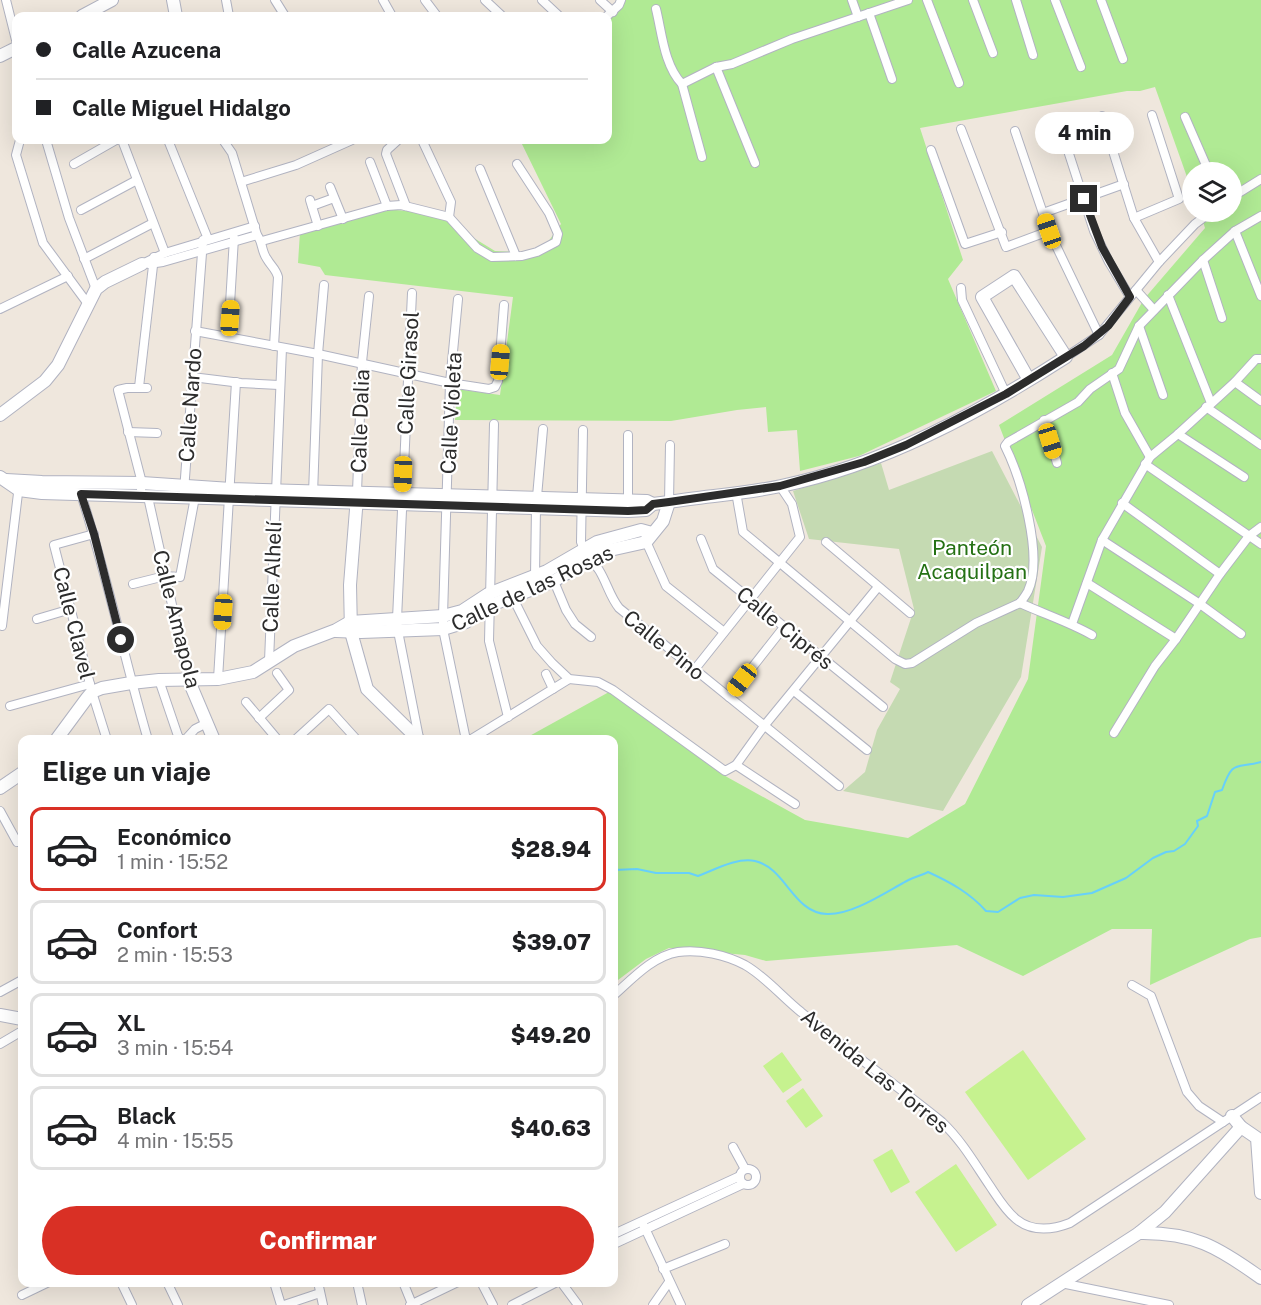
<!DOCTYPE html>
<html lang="es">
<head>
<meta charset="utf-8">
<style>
  body { margin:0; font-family:"Public Sans",sans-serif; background:#f2f2f2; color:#202124; height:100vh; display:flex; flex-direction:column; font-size:22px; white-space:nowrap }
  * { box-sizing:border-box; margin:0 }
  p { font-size:20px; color:#757577 }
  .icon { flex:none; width:33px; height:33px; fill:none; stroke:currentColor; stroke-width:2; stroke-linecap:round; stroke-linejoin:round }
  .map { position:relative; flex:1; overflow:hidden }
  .details { position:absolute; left:18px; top:735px; width:600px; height:552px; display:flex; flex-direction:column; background:#fff; border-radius:12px; box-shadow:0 6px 24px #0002 }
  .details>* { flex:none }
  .banner { position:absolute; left:12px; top:12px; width:600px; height:132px; border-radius:12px; box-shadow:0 6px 24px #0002; display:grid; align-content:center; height:132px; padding:0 24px; background:#fff }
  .buttons { position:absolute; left:1182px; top:162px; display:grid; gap:12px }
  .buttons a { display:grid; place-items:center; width:60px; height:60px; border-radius:50%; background:#fff; box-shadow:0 6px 24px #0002; font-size:30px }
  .end { position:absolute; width:27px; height:27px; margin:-14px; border:8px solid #2c2c2c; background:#fff; box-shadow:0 0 0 3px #fff }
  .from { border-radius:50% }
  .bubble { position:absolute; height:42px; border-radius:21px; background:#fff; box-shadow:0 6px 24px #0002; font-size:20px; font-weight:800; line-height:42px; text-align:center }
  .car { position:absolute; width:18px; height:36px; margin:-18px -9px; border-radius:8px; box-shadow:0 0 4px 2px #0007; background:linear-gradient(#f5c518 24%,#345 0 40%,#f5c518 0 76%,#345 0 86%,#f5c518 0) }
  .banner b { display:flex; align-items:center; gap:21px; height:57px; font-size:22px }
  .banner b+b { border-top:2px solid #e0e0e0 }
  .banner i { width:15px; height:15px; background:#202124 }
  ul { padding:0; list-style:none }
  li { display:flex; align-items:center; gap:18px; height:84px; margin:0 12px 9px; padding:0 12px; border:3px solid #e0e0e0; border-radius:12px }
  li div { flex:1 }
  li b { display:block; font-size:22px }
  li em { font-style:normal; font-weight:800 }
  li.active { border-color:#d93025 }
  li>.icon { width:54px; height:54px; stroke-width:1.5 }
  h2 { padding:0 24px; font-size:27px; line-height:72px }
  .primary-button { display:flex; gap:12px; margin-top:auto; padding:12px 24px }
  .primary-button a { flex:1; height:69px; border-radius:36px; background:#d93025; color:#fff; font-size:24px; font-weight:800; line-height:69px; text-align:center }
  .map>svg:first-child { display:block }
</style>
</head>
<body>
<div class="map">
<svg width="1261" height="1305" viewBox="0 0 1261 1305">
  <rect width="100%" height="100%" fill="#efe7dd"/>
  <path fill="#b0ea94" d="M625,0H1261V937L1250,939L1150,985L1152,929H1112L1023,976L957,945L766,961L745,955L669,948L646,959L614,983V740L524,739L609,692L727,777L805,820L908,838L965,804L1028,679L1046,546L999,425L1112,355L1144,299L1205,228L1200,212H1232V172H1192V191L1155,87L1140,91H1127L920,128L963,260L948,279L996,391L859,456L800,471L797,430L768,432L766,407L737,410L671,421L455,420L457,389L500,395L513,297L325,275L320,267L298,263L300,232L339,224L383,209L433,213L495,251L540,253L561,224L520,140H608V16H600L623,5Z"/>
  <path fill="#c5dab2" d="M992,451L1042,547L1021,677L943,811L843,791L865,772L877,730L900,689L890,682L914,609L899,549L809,539L793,491L881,463L889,490Z"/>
  <g fill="#c6f28f">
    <path d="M1023,1050L1086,1139L1028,1180L965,1092Z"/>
    <path d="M782,1052L802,1080L783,1093L763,1066Z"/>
    <path d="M803,1088L823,1116L806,1128L786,1101Z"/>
    <path d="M892,1149L910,1182L891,1193L873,1160Z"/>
    <path d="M956,1164L997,1225L956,1252L915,1192Z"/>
  </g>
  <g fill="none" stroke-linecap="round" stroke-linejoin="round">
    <path stroke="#67d0fa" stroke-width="2" d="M614,870L637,869L656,873H689L698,876C714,870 737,857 755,861C786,868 793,913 827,914C851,915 883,894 903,883C911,878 920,876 928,872C950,882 970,893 986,911L998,912L1020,898L1034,895L1063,897L1092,893L1126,878L1153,858L1166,852L1174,851L1185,844L1198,826L1197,821L1207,816L1215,792L1222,790C1233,759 1235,769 1261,762"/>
    <g stroke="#b1b3c1" stroke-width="10">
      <g id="street">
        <path d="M6,0L16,40"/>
        <path d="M226,0L229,16"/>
        <path d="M275,0L285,16"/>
        <path d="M383,0L392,16"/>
        <path d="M425,0L437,16"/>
        <path d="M485,0L502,16"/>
        <path d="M542,0L559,16"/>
        <path d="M600,0L613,12"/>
        <path d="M852,0L858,17"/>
        <path d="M927,0L959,83"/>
        <path d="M973,0L993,53"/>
        <path d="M1016,0L1033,55"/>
        <path d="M1055,0L1081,67"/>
        <path d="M1101,0L1123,59"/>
        <path d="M656,9C662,33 664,65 682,84L702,157"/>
        <path d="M869,13L892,79"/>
        <path d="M607,16L619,5L621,0"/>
        <path d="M716,67L755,163"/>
        <path d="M682,84L716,67L732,64L792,39L908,0"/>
        <path d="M1102,116L1134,218L1159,262"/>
        <path d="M1185,117L1209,172"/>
        <path d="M1060,126L1094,231L1109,262L1130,297"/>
        <path d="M961,129L1006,247L1049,231"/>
        <path d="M1015,131L1049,231L1099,335"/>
        <path d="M20,140L16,155L43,243L88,304"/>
        <path d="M46,140L69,218L96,289"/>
        <path d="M122,140L165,253"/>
        <path d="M168,140L208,239"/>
        <path d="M223,140L232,153L257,235C263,242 261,251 267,259C271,266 276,269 278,277L274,346"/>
        <path d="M398,140L387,150L386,154L406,206"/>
        <path d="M422,140L451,202L449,217"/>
        <path d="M931,150L965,244L1002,232"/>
        <path d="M370,162L387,206"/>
        <path d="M74,164L116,140"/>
        <path d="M480,169L516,256"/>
        <path d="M241,182L296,165L352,140"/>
        <path d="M330,187L343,219"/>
        <path d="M1232,197L1261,179"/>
        <path d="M310,200L318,226"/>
        <path d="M312,206L334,198"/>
        <path d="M81,210L137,180"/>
        <path d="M1043,213L1124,184"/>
        <path d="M1134,218L1179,199L1152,115"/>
        <path d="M1235,231L1261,296"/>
        <path d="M262,241L387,206L401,205L449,217L477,248L492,257L522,256L537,252L556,242L558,234L549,213L517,164"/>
        <path d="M84,259L153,223"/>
        <path d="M1203,260L1222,318"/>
        <path d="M142,264L165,253L255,226"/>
        <path d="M149,264L163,262L257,235"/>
        <path d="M961,288L962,300L1006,394"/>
        <path d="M1136,290L1154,310"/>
        <path d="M412,293L397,619L398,631L419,738"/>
        <path d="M1168,295L1211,403"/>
        <path d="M458,299L450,383L443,616V629L466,740"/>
        <path d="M0,309L68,276"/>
        <path d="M1139,326L1163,395"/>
        <path d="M195,331L318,354L450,383L489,389L495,387L498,381L504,305"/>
        <path d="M228,337L234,238"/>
        <path d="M1066,357L1099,335L1159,262L1195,224L1211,212"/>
        <path d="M1112,373L1125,413L1150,457"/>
        <path d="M192,377L241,383L279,385"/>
        <path d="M1235,382L1261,401"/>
        <path d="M139,387L154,257"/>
        <path d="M1206,407L1261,445"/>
        <path d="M1044,420L1057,463"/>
        <path d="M494,424L489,641L508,717"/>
        <path d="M583,430L581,542C584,553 593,561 599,570C607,583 610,597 619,608L839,786"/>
        <path d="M128,432L157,433"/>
        <path d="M1178,434L1244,477"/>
        <path d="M1145,464L1261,544"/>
        <path d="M184,491L203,240"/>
        <path d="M357,492L362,362L369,296"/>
        <path d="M736,492L743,532L895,659L905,664L912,663L976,623L1020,603"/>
        <path d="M81,494C107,575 124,658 148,740"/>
        <path d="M313,494L318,354L324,285"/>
        <path d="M140,497L142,483L118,390L127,388H147"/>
        <path d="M148,497L189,681"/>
        <path d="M669,502L670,445"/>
        <path d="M1122,503L1220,574"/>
        <path d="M628,504V435"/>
        <path d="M94,534L54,545L92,692L107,740"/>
        <path d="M645,539L666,586L724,632"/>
        <path d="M701,539L713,569L883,707"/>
        <path d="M1102,540L1200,604L1241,634"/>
        <path d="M826,542L910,613"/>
        <path d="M535,576L536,508L543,429"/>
        <path d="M553,579L566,610L575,624L591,637"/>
        <path d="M1087,583L1176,639"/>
        <path d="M133,584L165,576L180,577L195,497"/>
        <path d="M512,596L537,646L552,663L569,679L598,682L613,690L725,771L736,765L764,726L878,587"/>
        <path d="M1020,603C1023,599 1026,595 1028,591C1044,557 1021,478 1005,446L1008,442L1078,402L1090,389L1119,369L1139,326L1203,260L1235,231L1261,216"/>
        <path d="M1020,603C1044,614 1069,622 1092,635"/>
        <path d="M37,619L71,609"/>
        <path d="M1072,624L1102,540L1150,457L1178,434L1235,382L1256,359H1261"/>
        <path d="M2,626L19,485"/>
        <path d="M269,661L282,348"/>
        <path d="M695,669L800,537L792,504L780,486"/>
        <path d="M546,674L553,689"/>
        <path d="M218,679L236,382"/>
        <path d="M159,680L178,736L181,740"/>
        <path d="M794,691L867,750"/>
        <path d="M729,697L784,627"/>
        <path d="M246,702L278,740"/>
        <path d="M10,706L90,684"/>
        <path d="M259,718L289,690L277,673"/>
        <path d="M1114,733L1155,666L1176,639L1220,574L1249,536L1261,527"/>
        <path d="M185,740L195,729L207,723"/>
        <path d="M295,740L329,709L357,740"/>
        <path d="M470,740L569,679"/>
        <path d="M736,765L795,804"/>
        <path d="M0,811L17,842"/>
        <path d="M1132,985L1151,996L1187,1092L1199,1106L1223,1122"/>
        <path d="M0,992L22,980"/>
        <path d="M614,995C632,979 653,956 678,952C700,949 726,955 745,965C766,977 782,997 801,1012C847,1050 896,1085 942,1122C962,1141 975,1164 990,1186C998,1198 1005,1210 1016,1219C1032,1232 1052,1230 1070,1223L1261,1097"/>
        <path d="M0,1044L22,1031"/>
        <path d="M733,1147L745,1169"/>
        <circle cx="748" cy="1177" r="8"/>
        <path d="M643,1224L681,1305"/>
        <path d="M614,1234L740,1176"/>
        <path d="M614,1244L743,1184"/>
        <path d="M663,1269L725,1244"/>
        <path d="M121,1282L132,1305"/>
        <path d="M167,1282L178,1305"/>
        <path d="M274,1282L281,1305"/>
        <path d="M318,1282L323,1305"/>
        <path d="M357,1282L362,1305"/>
        <path d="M403,1282L412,1304"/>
        <path d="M481,1282L493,1305"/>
        <path d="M561,1282L578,1305"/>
        <path d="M1061,1283L1169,1305"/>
        <path d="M22,1295L49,1282"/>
        <path d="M284,1305L320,1293"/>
        <path d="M410,1305L458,1282"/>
        <path d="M512,1305L557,1282"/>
        <path d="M653,1305L669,1282"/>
      </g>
    </g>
    <g stroke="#b1b3c1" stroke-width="14">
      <g id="secondary">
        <path d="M173,0L176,16"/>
        <path d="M82,16L112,0"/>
        <path d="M0,56L16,48"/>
        <path d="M0,415L45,381L58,365L96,289L105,282L142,264"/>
        <path d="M0,477L19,490L42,493L628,511L646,510L653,504L669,502C706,496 744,494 781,486C883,465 979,413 1066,357L1014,276L982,297L1029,380"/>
        <path d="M6,480L42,482L142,483L231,489L647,501L653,504"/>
        <path d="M357,497L350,585L351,632L367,689L419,740"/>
        <path d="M336,631L361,632L443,629L466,622L491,605L554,581L601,552L646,542L663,521L669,502"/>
        <path d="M189,681L214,740"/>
        <path d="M56,740L87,698L92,692L102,688L131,683L159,680L218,679L253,672L294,646L336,630L350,622L443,616L462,611L488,594L547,571L597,542L641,530L652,533"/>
        <path d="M0,788L22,773"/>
        <path d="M0,1015L22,1019"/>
        <path d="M1232,1116L1241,1127L1257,1138L1261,1193"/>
        <path d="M1139,1233C1193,1232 1218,1247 1261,1278"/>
        <path d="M1028,1305L1139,1233L1165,1212L1241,1127"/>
      </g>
    </g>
    <use href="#street" stroke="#fff" stroke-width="8"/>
    <use href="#secondary" stroke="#fff" stroke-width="12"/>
  </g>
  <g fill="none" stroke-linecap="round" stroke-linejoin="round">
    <path stroke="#2c2c2c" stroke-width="8" d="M121,640L94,534L81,494L628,511L646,510L653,504L669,502L780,486L864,462L906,445L1006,394L1084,346L1108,326L1130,297L1102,247L1084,199"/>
  </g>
  <g text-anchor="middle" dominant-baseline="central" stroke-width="4.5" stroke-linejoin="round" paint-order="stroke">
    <g font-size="21" fill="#2c2c2c" stroke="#fff">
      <text transform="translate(408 373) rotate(-87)">Calle Girasol</text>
      <text transform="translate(190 405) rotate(-86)">Calle Nardo</text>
      <text transform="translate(451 413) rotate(-87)">Calle Violeta</text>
      <text transform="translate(360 421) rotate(-88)">Calle Dalia</text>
      <text transform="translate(272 577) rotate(-88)">Calle Alhelí</text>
      <text transform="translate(532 588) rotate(-25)">Calle de las Rosas</text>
      <text transform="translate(177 619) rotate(76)">Calle Amapola</text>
      <text transform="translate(74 623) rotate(76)">Calle Clavel</text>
      <text transform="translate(785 628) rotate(39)">Calle Ciprés</text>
      <text transform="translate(664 645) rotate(39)">Calle Pino</text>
      <text transform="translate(875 1071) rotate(39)">Avenida Las Torres</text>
    </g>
    <g font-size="21" fill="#257114" stroke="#fff">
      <text x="972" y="547">Panteón<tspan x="972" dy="24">Acaquilpan</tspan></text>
    </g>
  </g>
</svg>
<div class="buttons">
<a><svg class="icon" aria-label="layers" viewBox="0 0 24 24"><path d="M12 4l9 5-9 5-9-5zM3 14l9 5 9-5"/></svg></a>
</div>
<i class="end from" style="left:121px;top:640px"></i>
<i class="end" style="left:1084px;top:199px"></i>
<div class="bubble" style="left:1035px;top:112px;width:99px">4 min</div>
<i class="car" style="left:1049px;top:231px;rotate:341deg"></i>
<i class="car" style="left:230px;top:318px;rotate:4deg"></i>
<i class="car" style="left:500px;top:362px;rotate:5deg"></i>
<i class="car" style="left:1050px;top:441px;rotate:163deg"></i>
<i class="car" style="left:403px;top:474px;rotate:182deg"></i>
<i class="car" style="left:223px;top:612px;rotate:184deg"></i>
<i class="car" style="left:742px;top:680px;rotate:218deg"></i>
<div class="banner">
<b><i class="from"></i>Calle Azucena</b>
<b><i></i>Calle Miguel Hidalgo</b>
</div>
<section class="details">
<h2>Elige un viaje</h2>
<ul>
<li class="active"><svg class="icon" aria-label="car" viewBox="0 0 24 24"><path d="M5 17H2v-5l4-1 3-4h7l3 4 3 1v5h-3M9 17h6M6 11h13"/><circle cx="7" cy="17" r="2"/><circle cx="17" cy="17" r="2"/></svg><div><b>Económico</b><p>1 min · 15:52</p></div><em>$28.94</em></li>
<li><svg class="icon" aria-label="car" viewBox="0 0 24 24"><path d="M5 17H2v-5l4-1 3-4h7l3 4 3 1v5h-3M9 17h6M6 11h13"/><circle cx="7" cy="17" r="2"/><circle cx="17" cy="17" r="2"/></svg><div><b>Confort</b><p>2 min · 15:53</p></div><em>$39.07</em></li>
<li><svg class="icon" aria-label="car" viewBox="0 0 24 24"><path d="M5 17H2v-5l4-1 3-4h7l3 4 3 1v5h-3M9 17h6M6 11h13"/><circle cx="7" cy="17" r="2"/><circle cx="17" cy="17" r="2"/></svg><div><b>XL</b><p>3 min · 15:54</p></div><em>$49.20</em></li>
<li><svg class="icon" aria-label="car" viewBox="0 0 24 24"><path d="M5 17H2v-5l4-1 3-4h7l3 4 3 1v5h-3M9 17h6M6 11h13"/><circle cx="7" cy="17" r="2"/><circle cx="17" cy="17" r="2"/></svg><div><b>Black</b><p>4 min · 15:55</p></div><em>$40.63</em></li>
</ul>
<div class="primary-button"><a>Confirmar</a></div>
</section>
</div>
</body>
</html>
